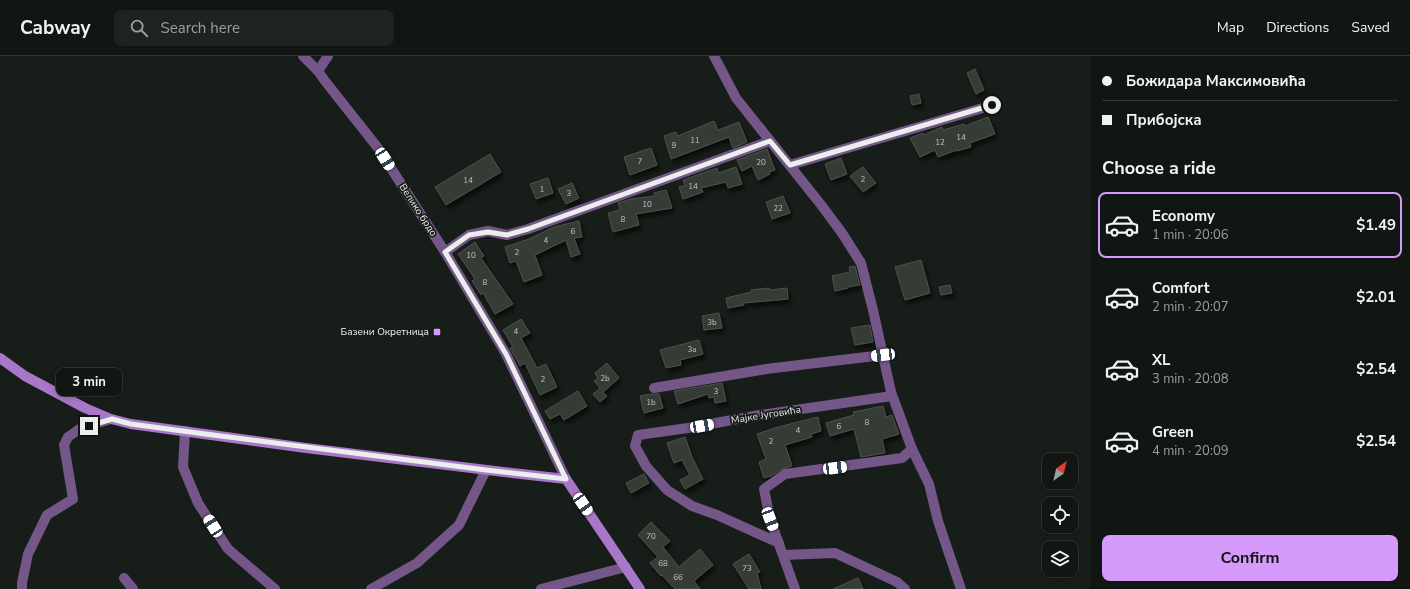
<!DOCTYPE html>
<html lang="en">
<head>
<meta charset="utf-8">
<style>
  body { margin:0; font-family:"Nunito Sans",sans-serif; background:#1e2320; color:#f1f3f6; height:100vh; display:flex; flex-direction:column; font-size:15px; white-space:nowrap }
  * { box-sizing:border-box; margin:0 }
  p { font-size:13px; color:#9c9f9f }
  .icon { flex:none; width:22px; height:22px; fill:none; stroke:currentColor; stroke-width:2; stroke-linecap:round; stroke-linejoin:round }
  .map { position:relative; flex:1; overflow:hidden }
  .sheet { display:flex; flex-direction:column; background:#111612; width:320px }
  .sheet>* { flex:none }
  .hud { display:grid; align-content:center; height:88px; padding:0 12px; background:#111612 }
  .needle { width:26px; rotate:34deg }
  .controls { position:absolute; left:1042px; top:397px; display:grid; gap:8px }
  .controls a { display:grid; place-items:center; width:36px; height:36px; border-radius:8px; background:#111612; box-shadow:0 2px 6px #0003,0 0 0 1px #303532; font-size:20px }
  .end { position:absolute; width:18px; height:18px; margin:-9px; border:5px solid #ebefec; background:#111; box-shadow:0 0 0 2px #111 }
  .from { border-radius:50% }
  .bubble { position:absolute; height:28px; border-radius:8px; background:#111612; box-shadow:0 2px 6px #0003,0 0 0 1px #303532; font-size:13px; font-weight:700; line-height:28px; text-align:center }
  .car { position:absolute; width:12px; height:24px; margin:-12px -6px; border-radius:5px; box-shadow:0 0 3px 1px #0007; background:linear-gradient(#fff 24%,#345 0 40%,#fff 0 76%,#345 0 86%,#fff 0) }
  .hud b { display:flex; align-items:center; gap:14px; height:38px; font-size:15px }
  .hud b+b { border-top:1px solid #303532 }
  .hud i { width:10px; height:10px; background:#f1f3f6 }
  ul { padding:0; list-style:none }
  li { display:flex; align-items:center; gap:12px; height:66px; margin:0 8px 6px; padding:0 4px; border:2px solid transparent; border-radius:8px }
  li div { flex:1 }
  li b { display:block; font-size:15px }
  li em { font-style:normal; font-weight:700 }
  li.on { border-color:#d69bfa }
  li>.icon { width:36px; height:36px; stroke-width:1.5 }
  h2 { padding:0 12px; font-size:18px; line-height:48px }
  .button { display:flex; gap:8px; margin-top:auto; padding:8px 12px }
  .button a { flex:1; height:46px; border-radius:8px; background:#d69bfa; color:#111; font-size:16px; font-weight:700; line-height:46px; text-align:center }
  header { display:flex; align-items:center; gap:24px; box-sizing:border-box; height:56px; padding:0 20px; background:#111612; border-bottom:1px solid #303532 }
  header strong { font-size:19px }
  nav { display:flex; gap:22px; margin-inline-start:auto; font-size:14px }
  .search { width:280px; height:36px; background:#1e2320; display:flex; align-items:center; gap:10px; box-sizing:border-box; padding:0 14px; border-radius:8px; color:#9c9f9f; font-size:15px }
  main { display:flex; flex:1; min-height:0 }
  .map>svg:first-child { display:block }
</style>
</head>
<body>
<header>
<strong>Cabway</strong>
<div class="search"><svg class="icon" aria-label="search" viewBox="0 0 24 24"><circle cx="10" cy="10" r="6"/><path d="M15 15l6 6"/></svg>Search here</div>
<nav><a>Map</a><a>Directions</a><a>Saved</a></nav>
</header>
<main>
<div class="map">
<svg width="1090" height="533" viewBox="0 0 1090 533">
  <defs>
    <filter id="shadow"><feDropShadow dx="2.5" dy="4" stdDeviation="2" flood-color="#0009"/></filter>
  </defs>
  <rect width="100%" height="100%" fill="#171d18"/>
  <g fill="#343b35" stroke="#4b524c" filter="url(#shadow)">
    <path d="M975,13L984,34L976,38L967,17Z"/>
    <path d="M919,38L921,47L912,49L910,40Z"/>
    <path d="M988,61L995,78L970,87L971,91L957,95V94L938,101L935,94L920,101L910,82L923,77L924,79L942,71L943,74L964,68L965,70Z"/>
    <path d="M714,65L718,74L739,66L747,86L733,92L729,81L671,103L664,80L676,76L678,80Z"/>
    <path d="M651,92L657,109L630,119L624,101Z"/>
    <path d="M767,93L775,114L769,116L770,118L758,124L752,110L742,115L737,104Z"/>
    <path d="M490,98L501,116L446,149L435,131Z"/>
    <path d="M841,102L847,118L831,124L825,108Z"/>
    <path d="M736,111L742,128L728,132L726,126L701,132L703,136L683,143L679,131L685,130L683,124L717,112L718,117Z"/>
    <path d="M863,111L876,127L863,136L850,120Z"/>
    <path d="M548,122L553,137L536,143L530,128Z"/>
    <path d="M572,127L579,142L566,148L558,133Z"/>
    <path d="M666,134L672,152L636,158L639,169L613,176L608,157L620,154L618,147L631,143L655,140L654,137Z"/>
    <path d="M783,140L790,157L772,163L766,146Z"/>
    <path d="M579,165L582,181L574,182L580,198L571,201L566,184L535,199L542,219L524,226L516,205L510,207L505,191L529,183L554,171Z"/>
    <path d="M475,186L484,200L481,202L513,248L495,258L483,237L481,239L472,225L475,223L458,198Z"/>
    <path d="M921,204L930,237L905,244L895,211Z"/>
    <path d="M855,210L860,229L848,231V232L835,235L832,220L850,216L849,211Z"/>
    <path d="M950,229L952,237L941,239L939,231Z"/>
    <path d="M769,232L770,234L787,232L788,243L743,247L744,249L728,252L726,242L751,236V234Z"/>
    <path d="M719,257L722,272L704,274L702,260Z"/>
    <path d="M521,263L530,277L521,282L537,312L546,308L557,331L540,339L525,307L520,310L510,292L513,291L503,274Z"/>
    <path d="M870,269L873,286L855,289L851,272Z"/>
    <path d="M699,284L703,298L680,304L681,309L666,312L660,294Z"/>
    <path d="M607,307L619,322L603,336L607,340L600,346L593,338L600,332L594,325L598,323L595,317Z"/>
    <path d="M722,327L726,345L715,347L714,341L709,342L708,338L678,348L674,335Z"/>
    <path d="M578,335L587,350L564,364L560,358L550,363L545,355Z"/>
    <path d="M651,338H659L663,352L644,357L640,340Z"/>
    <path d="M883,350L886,361L892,359L899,378L882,383L885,397L861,401L854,373L830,380L826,367L854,359L853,356Z"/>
    <path d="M818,361L821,375L811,378L812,381L785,389L792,410L782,413L771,420L764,422L759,406L766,403L757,378L778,371Z"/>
    <path d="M685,381L692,401L703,423L685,433L680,424L690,419L682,404L674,407L667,387Z"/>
    <path d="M644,418L649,427L631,437L626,427Z"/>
    <path d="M651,466L670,485L663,491L679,511L700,493L713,509L694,525L700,533H675L662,519L661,520L650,507L658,501L638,479Z"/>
    <path d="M749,498L760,516L757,517L761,533H749L733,508Z"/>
    <path d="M858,522L863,533H833Z"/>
  </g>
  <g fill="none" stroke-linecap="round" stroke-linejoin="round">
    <g stroke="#755688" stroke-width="10">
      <path d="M303,0L318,15"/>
      <path d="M328,0L318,15L325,25L378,92L445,196L506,298L566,423"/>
      <path d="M714,0L736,42L822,150L842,177L861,207L873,254L891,336L912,393L929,428L938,465L961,533"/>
      <path d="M790,109L993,49"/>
      <path d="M445,196L469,179L488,175L507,179L528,173L770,85"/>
      <path d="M654,332L766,313L883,299"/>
      <path d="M185,375L183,411L198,447L228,493L275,533"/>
      <path d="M779,487L717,459L692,450L667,434L646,410L635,390L638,379L688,372L760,359L892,340"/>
      <path d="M784,499L835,497L897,526L905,533"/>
      <path d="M124,522L133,533"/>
      <path d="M22,533V527L28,498L47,459L73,443L64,389L68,381L81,372L111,363"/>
      <path d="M371,533L417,507L459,469L486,414"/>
      <path d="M541,533L626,511"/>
      <path d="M795,533L770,463L764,433L785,418L902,402L912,393"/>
    </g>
    <path stroke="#a977c7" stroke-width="10" d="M0,302L25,320L85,352L111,363L131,368L306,392L512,417L566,423L640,533"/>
  </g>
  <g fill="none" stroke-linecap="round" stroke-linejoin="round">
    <path stroke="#ebefec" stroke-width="5" d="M89,370L112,363L131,368L205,378L486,414L566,423L506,298L445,196L469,179L488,176L507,179L528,173L770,85L790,109L992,49"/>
  </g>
  <rect fill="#d69bfa" stroke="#171d18" stroke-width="1.5" x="433" y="272" width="8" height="8" rx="2"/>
  <g text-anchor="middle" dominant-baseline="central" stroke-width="3.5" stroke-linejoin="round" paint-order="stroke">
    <g font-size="8" fill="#bdc2be">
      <text x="961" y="81">14</text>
      <text x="695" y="84">11</text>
      <text x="940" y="86">12</text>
      <text x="674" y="89">9</text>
      <text x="640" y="105">7</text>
      <text x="761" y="106">20</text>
      <text x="863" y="123">2</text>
      <text x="468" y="124">14</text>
      <text x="693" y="130">14</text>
      <text x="542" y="133">1</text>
      <text x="569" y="137">3</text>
      <text x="647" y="148">10</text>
      <text x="778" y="152">22</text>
      <text x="623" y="163">8</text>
      <text x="573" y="175">6</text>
      <text x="546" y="184">4</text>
      <text x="517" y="196">2</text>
      <text x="471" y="199">10</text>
      <text x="485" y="226">8</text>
      <text x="712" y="266">3b</text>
      <text x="516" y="275">4</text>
      <text x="692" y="293">3a</text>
      <text x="605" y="322">2b</text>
      <text x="543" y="323">2</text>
      <text x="716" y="335">3</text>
      <text x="651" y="346">1b</text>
      <text x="867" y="366">8</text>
      <text x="839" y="370">6</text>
      <text x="798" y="374">4</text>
      <text x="771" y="385">2</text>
      <text x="651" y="480">70</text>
      <text x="663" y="507">68</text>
      <text x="747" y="512">73</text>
      <text x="678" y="521">66</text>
    </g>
    <g font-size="10" fill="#ebefec" stroke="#171d18">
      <text transform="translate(418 154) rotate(57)">Велико брдо</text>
      <text transform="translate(766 359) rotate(-9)">Мајке Југовића</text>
    </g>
    <g font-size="10" fill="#ebefec" stroke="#171d18" text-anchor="end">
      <text x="429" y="276">Базени Окретница</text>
    </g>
  </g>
</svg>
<div class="controls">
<a><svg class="needle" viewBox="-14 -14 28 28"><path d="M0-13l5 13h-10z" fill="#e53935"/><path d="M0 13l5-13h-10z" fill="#9c9f9f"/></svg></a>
<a><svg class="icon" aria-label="locate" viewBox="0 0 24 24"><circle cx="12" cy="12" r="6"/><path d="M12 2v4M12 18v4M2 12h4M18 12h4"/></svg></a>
<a><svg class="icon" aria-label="layers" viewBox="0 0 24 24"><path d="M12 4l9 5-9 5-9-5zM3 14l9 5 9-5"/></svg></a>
</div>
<i class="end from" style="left:992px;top:49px"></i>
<i class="end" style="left:89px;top:370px"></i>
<div class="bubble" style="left:56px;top:312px;width:66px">3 min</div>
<i class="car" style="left:385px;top:103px;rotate:147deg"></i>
<i class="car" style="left:883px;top:299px;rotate:263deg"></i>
<i class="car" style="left:702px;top:370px;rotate:80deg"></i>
<i class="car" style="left:835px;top:412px;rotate:83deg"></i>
<i class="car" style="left:583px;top:448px;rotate:146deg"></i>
<i class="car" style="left:770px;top:463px;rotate:159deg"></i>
<i class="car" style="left:213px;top:470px;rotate:327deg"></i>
</div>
<section class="sheet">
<div class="hud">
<b><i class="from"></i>Божидара Максимовића</b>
<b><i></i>Прибојска</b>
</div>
<h2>Choose a ride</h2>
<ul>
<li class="on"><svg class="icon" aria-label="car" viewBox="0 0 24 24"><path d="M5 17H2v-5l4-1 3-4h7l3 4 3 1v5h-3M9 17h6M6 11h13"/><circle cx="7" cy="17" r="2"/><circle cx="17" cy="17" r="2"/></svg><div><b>Economy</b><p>1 min · 20:06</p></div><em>$1.49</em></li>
<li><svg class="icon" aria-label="car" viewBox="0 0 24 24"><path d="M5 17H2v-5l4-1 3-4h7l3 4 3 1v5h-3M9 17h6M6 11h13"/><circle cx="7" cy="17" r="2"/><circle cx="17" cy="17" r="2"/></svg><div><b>Comfort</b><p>2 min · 20:07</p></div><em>$2.01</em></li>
<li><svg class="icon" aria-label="car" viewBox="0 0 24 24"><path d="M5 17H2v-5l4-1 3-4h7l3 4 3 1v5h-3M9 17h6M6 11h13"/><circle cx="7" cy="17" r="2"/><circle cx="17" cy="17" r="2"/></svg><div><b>XL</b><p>3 min · 20:08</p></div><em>$2.54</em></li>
<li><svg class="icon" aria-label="car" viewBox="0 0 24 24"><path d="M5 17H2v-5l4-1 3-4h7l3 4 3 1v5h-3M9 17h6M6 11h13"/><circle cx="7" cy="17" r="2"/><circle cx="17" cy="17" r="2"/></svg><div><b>Green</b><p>4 min · 20:09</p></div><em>$2.54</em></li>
</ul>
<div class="button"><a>Confirm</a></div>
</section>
</main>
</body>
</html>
